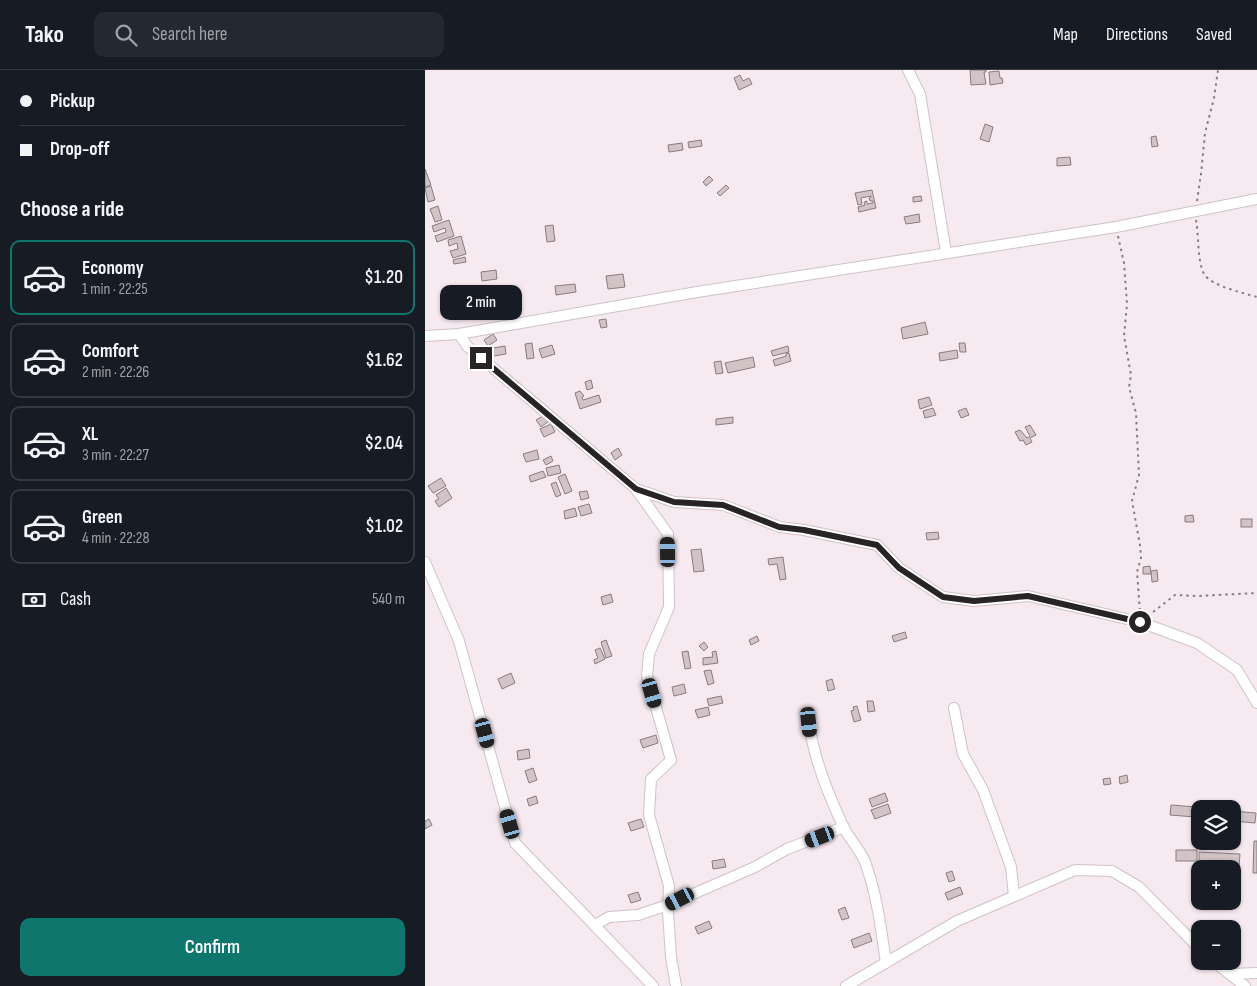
<!DOCTYPE html>
<html lang="en">
<head>
<meta charset="utf-8">
<style>
  body { margin:0; font-family:"Sofia Sans Condensed",sans-serif; background:#242831; color:#f1f3f6; height:100vh; display:flex; flex-direction:column; font-size:19px; white-space:nowrap }
  * { box-sizing:border-box; margin:0 }
  p { font-size:16px; color:#9ea1a6 }
  .icon { flex:none; width:28px; height:28px; fill:none; stroke:currentColor; stroke-width:2; stroke-linecap:round; stroke-linejoin:round }
  .map { position:relative; flex:1; overflow:hidden }
  .drawer { display:flex; flex-direction:column; background:#171b24; width:425px }
  .drawer>* { flex:none }
  .top-card { display:grid; align-content:center; height:110px; padding:0 20px; background:#171b24 }
  .tools { position:absolute; left:766px; top:730px; display:grid; gap:10px }
  .tools a { display:grid; place-items:center; width:50px; height:50px; border-radius:10px; background:#171b24; box-shadow:0 1px 4px #0004; font-size:25px }
  .end { position:absolute; width:22px; height:22px; margin:-11px; border:6px solid #282326; background:#fff; box-shadow:0 0 0 2px #fff }
  .from { border-radius:50% }
  .bubble { position:absolute; height:35px; border-radius:10px; background:#171b24; box-shadow:0 1px 4px #0004; font-size:16px; font-weight:600; line-height:35px; text-align:center }
  .car { position:absolute; width:15px; height:30px; margin:-15px -8px; border-radius:6px; box-shadow:0 0 4px 1px #0007; background:linear-gradient(#222 24%,#8ab4d8 0 40%,#222 0 76%,#8ab4d8 0 86%,#222 0) }
  .top-card b { display:flex; align-items:center; gap:18px; height:48px; font-size:19px }
  .top-card b+b { border-top:1px solid #363941 }
  .top-card i { width:12px; height:12px; background:#f1f3f6 }
  ul { padding:0; list-style:none }
  li { display:flex; align-items:center; gap:15px; height:75px; margin:0 10px 8px; padding:0 10px; border:2px solid #363941; border-radius:10px }
  li div { flex:1 }
  li b { display:block; font-size:19px }
  li em { font-style:normal; font-weight:600 }
  li.active { border-color:#0f766e }
  li>.icon { width:45px; height:45px; stroke-width:1.5 }
  h2 { padding:0 20px; font-size:22px; line-height:60px }
  .pay { display:flex; align-items:center; gap:12px; height:55px; padding:0 20px; font-size:19px }
  .pay p { margin-inline-start:auto }
  .button { display:flex; gap:10px; margin-top:auto; padding:10px 20px }
  .button a { flex:1; height:58px; border-radius:10px; background:#0f766e; color:#fff; font-size:20px; font-weight:600; line-height:58px; text-align:center }
  header { display:flex; align-items:center; gap:30px; box-sizing:border-box; height:70px; padding:0 25px; background:#171b24; border-bottom:1px solid #363941 }
  header strong { font-size:24px }
  nav { display:flex; gap:28px; margin-inline-start:auto; font-size:18px }
  .search { width:350px; height:45px; background:#242831; display:flex; align-items:center; gap:12px; box-sizing:border-box; padding:0 18px; border-radius:10px; color:#9ea1a6; font-size:19px }
  main { display:flex; flex:1; min-height:0 }
  .map>svg:first-child { display:block }
</style>
</head>
<body>
<header>
<strong>Tako</strong>
<div class="search"><svg class="icon" aria-label="search" viewBox="0 0 24 24"><circle cx="10" cy="10" r="6"/><path d="M15 15l6 6"/></svg>Search here</div>
<nav><a>Map</a><a>Directions</a><a>Saved</a></nav>
</header>
<main>
<section class="drawer">
<div class="top-card">
<b><i class="from"></i>Pickup</b>
<b><i></i>Drop-off</b>
</div>
<h2>Choose a ride</h2>
<ul>
<li class="active"><svg class="icon" aria-label="car" viewBox="0 0 24 24"><path d="M5 17H2v-5l4-1 3-4h7l3 4 3 1v5h-3M9 17h6M6 11h13"/><circle cx="7" cy="17" r="2"/><circle cx="17" cy="17" r="2"/></svg><div><b>Economy</b><p>1 min · 22:25</p></div><em>$1.20</em></li>
<li><svg class="icon" aria-label="car" viewBox="0 0 24 24"><path d="M5 17H2v-5l4-1 3-4h7l3 4 3 1v5h-3M9 17h6M6 11h13"/><circle cx="7" cy="17" r="2"/><circle cx="17" cy="17" r="2"/></svg><div><b>Comfort</b><p>2 min · 22:26</p></div><em>$1.62</em></li>
<li><svg class="icon" aria-label="car" viewBox="0 0 24 24"><path d="M5 17H2v-5l4-1 3-4h7l3 4 3 1v5h-3M9 17h6M6 11h13"/><circle cx="7" cy="17" r="2"/><circle cx="17" cy="17" r="2"/></svg><div><b>XL</b><p>3 min · 22:27</p></div><em>$2.04</em></li>
<li><svg class="icon" aria-label="car" viewBox="0 0 24 24"><path d="M5 17H2v-5l4-1 3-4h7l3 4 3 1v5h-3M9 17h6M6 11h13"/><circle cx="7" cy="17" r="2"/><circle cx="17" cy="17" r="2"/></svg><div><b>Green</b><p>4 min · 22:28</p></div><em>$1.02</em></li>
</ul>
<div class="pay"><svg class="icon" aria-label="cash" viewBox="0 0 24 24"><path d="M3 7h18v10H3z"/><circle cx="12" cy="12" r="2"/></svg>Cash<p>540 m</p></div>
<div class="button"><a>Confirm</a></div>
</section>
<div class="map">
<svg width="832" height="916" viewBox="0 0 832 916">
  <rect width="100%" height="100%" fill="#f7e9f0"/>
  <g fill="#d2c3c6" stroke="#897c7e">
    <path d="M545,0H561V2H559L561,14L546,15Z"/>
    <path d="M574,1L575,8H577L578,13L565,15L564,2Z"/>
    <path d="M315,5L318,11L324,8L327,14L314,20L309,8Z"/>
    <path d="M560,54L568,57L564,72L555,69Z"/>
    <path d="M731,66L733,76L727,77L726,67Z"/>
    <path d="M276,70L277,76L264,78L263,72Z"/>
    <path d="M257,73L258,80L244,82L243,75Z"/>
    <path d="M645,87L646,95L632,96V88Z"/>
    <path d="M0,99L6,115L0,117Z"/>
    <path d="M284,106L288,110L281,116L278,112Z"/>
    <path d="M301,115L304,118L295,126L292,123Z"/>
    <path d="M6,116L10,130L3,132L0,118Z"/>
    <path d="M447,120L451,138L434,142L433,137L440,135L439,132L442,131V134L448,133V131H445L444,128L446,127V126L436,128L437,134L433,135L430,123Z"/>
    <path d="M496,126L497,131L488,132V127Z"/>
    <path d="M13,136L17,150L10,152L5,139Z"/>
    <path d="M494,144L495,152L481,154L479,147Z"/>
    <path d="M24,150L29,166L12,172L10,166L21,162L20,158L9,162L7,156Z"/>
    <path d="M128,155L130,171L122,172L120,156Z"/>
    <path d="M36,166L41,184L28,188L25,181L33,179L32,173L24,176L23,170Z"/>
    <path d="M40,187L41,192L29,194L28,190Z"/>
    <path d="M71,200L72,209L57,211L56,202Z"/>
    <path d="M198,204L200,217L183,219L181,206Z"/>
    <path d="M150,214L151,222L131,225L130,216Z"/>
    <path d="M69,224L71,240L53,243L50,227Z"/>
    <path d="M181,249L182,257L176,258L174,250Z"/>
    <path d="M500,252L503,264L478,269L476,258Z"/>
    <path d="M68,264L72,270L63,276L59,270Z"/>
    <path d="M107,273L109,288L102,289L100,274Z"/>
    <path d="M534,273H540L541,282H535Z"/>
    <path d="M127,275L130,284L117,288L114,279Z"/>
    <path d="M80,276L81,284L63,287L62,279Z"/>
    <path d="M363,276L364,282L348,286L346,281Z"/>
    <path d="M532,280L533,288L515,291L514,283Z"/>
    <path d="M364,283L366,291L350,296L348,290L361,286V284Z"/>
    <path d="M328,287L330,297L303,303L300,293Z"/>
    <path d="M296,291L298,303L291,304L289,292Z"/>
    <path d="M166,310L168,318L162,320L160,312Z"/>
    <path d="M155,321L159,326L157,327L158,330L174,325L176,332L155,339L150,323Z"/>
    <path d="M504,327L507,335L495,339L493,330Z"/>
    <path d="M508,338L511,345L500,348L498,341Z"/>
    <path d="M541,338L544,345L536,348L533,341Z"/>
    <path d="M120,345L124,351L116,357L111,350Z"/>
    <path d="M308,347V353L291,355V349Z"/>
    <path d="M126,354L130,362L119,367L115,359Z"/>
    <path d="M605,355L611,365L605,368L607,372L601,375L598,370L595,371L590,362L595,360L602,368L605,366L600,357Z"/>
    <path d="M193,378L197,385L190,390L186,383Z"/>
    <path d="M112,380L114,389L101,392L98,384Z"/>
    <path d="M126,386L128,391L121,395L118,390Z"/>
    <path d="M134,395L136,403L123,406L121,398Z"/>
    <path d="M118,401L121,407L106,412L104,406Z"/>
    <path d="M140,404L147,421L140,424L133,407Z"/>
    <path d="M16,408L21,416L8,423L3,416Z"/>
    <path d="M131,412L136,425L131,427L126,414Z"/>
    <path d="M21,418L27,428L14,437L10,431L14,429L11,425Z"/>
    <path d="M162,421L164,428L156,430L154,422Z"/>
    <path d="M164,434L167,443L156,446L153,437Z"/>
    <path d="M150,438L152,446L140,449L139,441Z"/>
    <path d="M768,445L769,452H760V446Z"/>
    <rect x="816" y="449" width="11" height="8"/>
    <path d="M513,462L514,469L502,470L501,463Z"/>
    <path d="M276,479L279,501L269,502L266,480Z"/>
    <path d="M358,487L361,509L355,510L352,494L344,495L343,489Z"/>
    <path d="M725,496L726,504H718V497Z"/>
    <path d="M732,500L733,511L727,512L726,501Z"/>
    <path d="M186,524L188,532L178,535L176,527Z"/>
    <path d="M480,562L482,568L469,572L467,566Z"/>
    <path d="M332,566L334,571L326,575L324,570Z"/>
    <path d="M181,570L187,586L181,588L176,572Z"/>
    <path d="M279,572L283,577L279,581L274,576Z"/>
    <path d="M175,578L180,589L170,594L169,590L173,588L170,580Z"/>
    <path d="M263,581L266,598L260,599L257,582Z"/>
    <path d="M291,581L293,593L278,595V588L288,587L287,582Z"/>
    <path d="M286,600L289,613L283,615L279,601Z"/>
    <path d="M86,603L90,613L77,619L73,609Z"/>
    <path d="M407,609L410,619L403,621L401,611Z"/>
    <path d="M259,614L261,623L249,626L247,617Z"/>
    <path d="M296,626L298,633L284,636L282,629Z"/>
    <path d="M442,631H448L450,641L443,642Z"/>
    <path d="M432,636L436,650L429,652L426,641L429,640L428,637Z"/>
    <path d="M283,637L285,645L273,648L270,640Z"/>
    <path d="M231,665L233,673L218,678L215,670Z"/>
    <path d="M104,679L105,688L93,690L92,681Z"/>
    <path d="M108,698L112,710L104,713L100,701Z"/>
    <path d="M702,705L703,712L695,714L694,707Z"/>
    <path d="M685,708L686,714L679,715L678,709Z"/>
    <path d="M460,723L463,731L447,737L444,729Z"/>
    <path d="M111,726L113,733L104,736L102,729Z"/>
    <path d="M463,734L466,743L450,749L446,740Z"/>
    <path d="M746,735L771,737L770,747L745,745Z"/>
    <path d="M772,738L781,739H775V749L771,748Z"/>
    <path d="M808,741L831,743L830,753L808,751Z"/>
    <path d="M4,749L7,755L0,759V751Z"/>
    <path d="M216,749L219,757L206,761L203,753Z"/>
    <path d="M829,771H832V803H828Z"/>
    <rect x="751" y="780" width="21" height="11"/>
    <path d="M774,782L815,784L814,796L774,793Z"/>
    <path d="M299,789L301,797L288,799L287,791Z"/>
    <path d="M527,801L530,810L524,812L521,803Z"/>
    <path d="M535,817L538,824L523,830L520,823Z"/>
    <path d="M213,822L216,830L206,833L203,825Z"/>
    <path d="M420,837L424,848L417,850L413,840Z"/>
    <path d="M284,851L287,858L273,864L270,857Z"/>
    <path d="M791,853L794,859H779Z"/>
    <path d="M444,863L447,871L429,878L426,870Z"/>
  </g>
  <g fill="none" stroke-linecap="round" stroke-linejoin="round">
    <g stroke="#cfc2c8" stroke-width="12">
      <g id="street">
        <path d="M483,0L495,24L521,182"/>
        <path d="M34,264L42,276L211,419L249,432L298,435L355,457L379,460L452,475L474,498L518,527L549,531L603,526L715,552L772,573L812,600L832,633"/>
        <path d="M0,266L34,264L272,222L691,157L832,129"/>
        <path d="M211,419L243,464L244,537L224,584L222,606L246,690L226,709L224,745L244,816L243,842L246,887L251,916"/>
        <path d="M0,492L34,571L90,773L228,916"/>
        <path d="M529,638L538,684L558,720L586,797L589,826"/>
        <path d="M384,652C388,687 403,724 418,756C424,769 435,779 440,792C452,824 456,859 461,893"/>
        <path d="M170,855L184,847L213,845L243,835L330,797L362,779L419,757"/>
        <path d="M788,891L820,916"/>
        <path d="M806,904L832,903"/>
        <path d="M421,916L532,851L650,800L687,801L714,817L775,879"/>
      </g>
    </g>
    <g stroke="#867d82" stroke-width="2" stroke-dasharray="2.5 4" stroke-linecap="butt">
      <path d="M772,131L776,104L780,63L789,28L793,0"/>
      <path d="M771,150C774,166 772,190 779,204C786,216 819,223 832,227"/>
      <path d="M693,166L699,193L702,234L699,266L706,305L704,317L711,343L714,405L707,431L715,475L716,488L712,502L715,542"/>
      <path d="M723,546L750,525L772,526L832,523"/>
    </g>
    <use href="#street" stroke="#fff" stroke-width="10"/>
  </g>
  <g fill="none" stroke-linecap="round" stroke-linejoin="round">
    <path stroke="#282326" stroke-width="6" d="M56,288L211,419L249,432L298,435L354,457L379,460L452,475L474,498L518,527L549,531L603,526L715,552"/>
  </g>
</svg>
<div class="tools">
<a><svg class="icon" aria-label="layers" viewBox="0 0 24 24"><path d="M12 4l9 5-9 5-9-5zM3 14l9 5 9-5"/></svg></a>
<a>+</a>
<a>−</a>
</div>
<i class="end from" style="left:715px;top:552px"></i>
<i class="end" style="left:56px;top:288px"></i>
<div class="bubble" style="left:15px;top:215px;width:82px">2 min</div>
<i class="car" style="left:243px;top:482px;rotate:359deg"></i>
<i class="car" style="left:227px;top:623px;rotate:164deg"></i>
<i class="car" style="left:384px;top:652px;rotate:174deg"></i>
<i class="car" style="left:60px;top:663px;rotate:165deg"></i>
<i class="car" style="left:85px;top:754px;rotate:344deg"></i>
<i class="car" style="left:395px;top:767px;rotate:249deg"></i>
<i class="car" style="left:255px;top:829px;rotate:243deg"></i>
</div>
</main>
</body>
</html>
